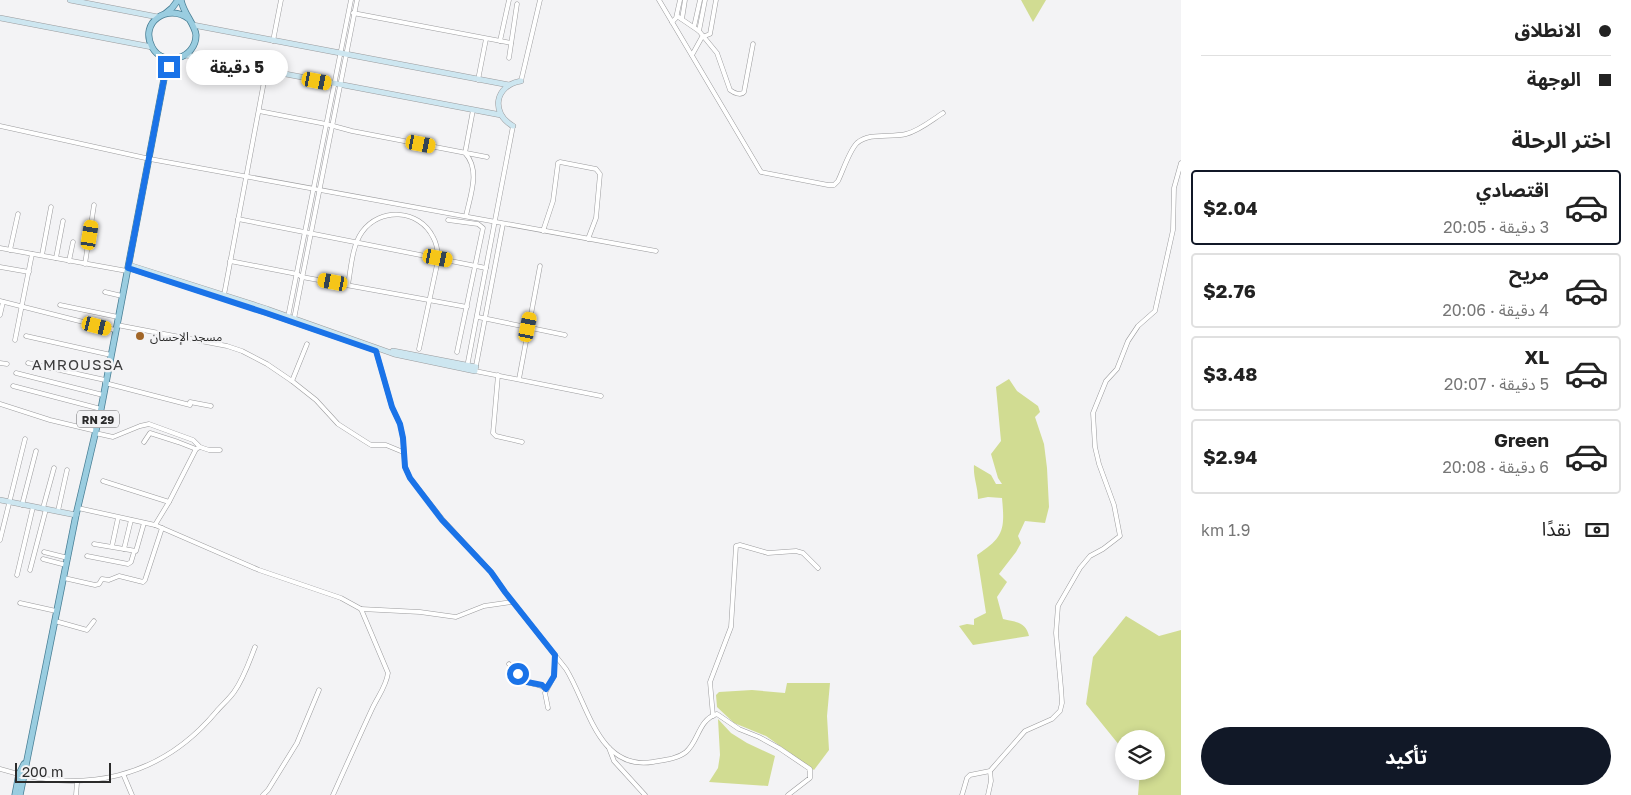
<!DOCTYPE html>
<html lang="ar">
<head>
<meta charset="utf-8">
<style>
  body { margin:0; font-family:"Golos Text","Noto Sans Arabic",sans-serif; background:#f6f6f6; color:#222; direction:rtl; height:100vh; display:flex; flex-direction:column; font-size:19px; white-space:nowrap }
  * { box-sizing:border-box; margin:0 }
  p { font-size:16px; color:#767676 }
  .icon { flex:none; width:28px; height:28px; fill:none; stroke:currentColor; stroke-width:2; stroke-linecap:round; stroke-linejoin:round }
  .map { position:relative; flex:1; overflow:hidden; direction:ltr }
  .details { display:flex; flex-direction:column; background:#fff; width:450px }
  .details>* { flex:none }
  .banner { display:grid; align-content:center; height:110px; padding:0 20px; background:#fff }
  .controls { position:absolute; left:1115px; top:730px; display:grid; gap:10px }
  .controls a { display:grid; place-items:center; width:50px; height:50px; border-radius:50%; background:#fff; box-shadow:0 2px 8px #0003; font-size:25px }
  .scale { position:absolute; left:15px; bottom:12px; width:96px; box-sizing:border-box; padding-left:5px; border:2px solid #2b2b2b; border-top:0; font-size:14px; line-height:18px; white-space:nowrap; color:#2b2b2b; -webkit-text-stroke:4px #f3f3f5; paint-order:stroke }
  .end { position:absolute; width:22px; height:22px; margin:-11px; border:6px solid #1a73e8; background:#fff; box-shadow:0 0 0 2px #fff }
  .from { border-radius:50% }
  .bubble { position:absolute; height:35px; border-radius:18px; background:#fff; box-shadow:0 2px 8px #0003; font-size:16px; font-weight:700; line-height:35px; text-align:center; direction:rtl }
  .car { position:absolute; width:15px; height:30px; margin:-15px -8px; border-radius:6px; box-shadow:0 0 4px 1px #0007; background:linear-gradient(#f5c518 24%,#345 0 40%,#f5c518 0 76%,#345 0 86%,#f5c518 0) }
  .banner b { display:flex; align-items:center; gap:18px; height:48px; font-size:19px }
  .banner b+b { border-top:1px solid #e0e0e0 }
  .banner i { width:12px; height:12px; background:#222 }
  ul { padding:0; list-style:none }
  li { display:flex; align-items:center; gap:15px; height:75px; margin:0 10px 8px; padding:0 10px; border:2px solid #e0e0e0; border-radius:5px }
  li div { flex:1 }
  li b { display:block; font-size:19px }
  li em { font-style:normal; font-weight:700 }
  li.on { border-color:#111827 }
  li>.icon { width:45px; height:45px; stroke-width:1.5 }
  h2 { padding:0 20px; font-size:22px; line-height:60px }
  .pay { display:flex; align-items:center; gap:12px; height:55px; padding:0 20px; font-size:19px }
  .pay p { margin-inline-start:auto }
  .cta { display:flex; gap:10px; margin-top:auto; padding:10px 20px }
  .cta a { flex:1; height:58px; border-radius:30px; background:#111827; color:#fff; font-size:20px; font-weight:700; line-height:58px; text-align:center }
  main { display:flex; flex:1; min-height:0 }
  .map>svg:first-child { display:block }
</style>
</head>
<body>
<main>
<section class="details">
<div class="banner">
<b><i class="from"></i>الانطلاق</b>
<b><i></i>الوجهة</b>
</div>
<h2>اختر الرحلة</h2>
<ul>
<li class="on"><svg class="icon" aria-label="car" viewBox="0 0 24 24"><path d="M5 17H2v-5l4-1 3-4h7l3 4 3 1v5h-3M9 17h6M6 11h13"/><circle cx="7" cy="17" r="2"/><circle cx="17" cy="17" r="2"/></svg><div><b>اقتصادي</b><p>3 دقيقة · 20:05</p></div><em>$2.04</em></li>
<li><svg class="icon" aria-label="car" viewBox="0 0 24 24"><path d="M5 17H2v-5l4-1 3-4h7l3 4 3 1v5h-3M9 17h6M6 11h13"/><circle cx="7" cy="17" r="2"/><circle cx="17" cy="17" r="2"/></svg><div><b>مريح</b><p>4 دقيقة · 20:06</p></div><em>$2.76</em></li>
<li><svg class="icon" aria-label="car" viewBox="0 0 24 24"><path d="M5 17H2v-5l4-1 3-4h7l3 4 3 1v5h-3M9 17h6M6 11h13"/><circle cx="7" cy="17" r="2"/><circle cx="17" cy="17" r="2"/></svg><div><b>XL</b><p>5 دقيقة · 20:07</p></div><em>$3.48</em></li>
<li><svg class="icon" aria-label="car" viewBox="0 0 24 24"><path d="M5 17H2v-5l4-1 3-4h7l3 4 3 1v5h-3M9 17h6M6 11h13"/><circle cx="7" cy="17" r="2"/><circle cx="17" cy="17" r="2"/></svg><div><b>Green</b><p>6 دقيقة · 20:08</p></div><em>$2.94</em></li>
</ul>
<div class="pay"><svg class="icon" aria-label="cash" viewBox="0 0 24 24"><path d="M3 7h18v10H3z"/><circle cx="12" cy="12" r="2"/></svg>نقدًا<p>1.9 km</p></div>
<div class="cta"><a>تأكيد</a></div>
</section>
<div class="map">
<svg width="1181" height="795" viewBox="0 0 1181 795">
  <rect width="100%" height="100%" fill="#f3f3f5"/>
  <g fill="#d1dc92">
    <path d="M1021,0H1046L1033,22Z"/>
    <path d="M1009,379L1017,391L1038,406L1040,412L1035,417L1044,444L1047,468L1049,507L1045,523L1025,521L1018,536L1021,543L1016,552L999,574L1007,582L997,597L1003,619C1016,622 1026,622 1029,636L973,645L959,626L967,624L974,625V619L986,613L977,555C1004,537 1005,530 1002,498L988,497L978,499C978,487 973,477 974,465L991,475L996,484H1002L998,478L991,454L1001,441L996,387Z"/>
    <path d="M1126,616L1159,636L1181,630V795H1138L1140,771H1156V739H1124V751L1086,704L1093,657Z"/>
    <path d="M787,683H830L827,716L829,750L814,770L766,736L734,723L717,707L716,695L719,692L752,690L785,693Z"/>
    <path d="M718,719L731,733L747,743L775,756L768,786L709,782L718,768L720,755Z"/>
  </g>
  <g fill="none" stroke-linecap="round" stroke-linejoin="round">
    <g stroke="#9b9b9d" stroke-width="5">
      <g id="street">
        <path d="M659,0L761,172L828,185H834L838,181C843,171 849,151 857,143C870,132 890,138 906,134C919,131 932,120 943,113"/>
        <path d="M353,13L511,43"/>
        <path d="M677,16L699,31L717,53L730,90C734,93 741,96 744,92L753,44"/>
        <path d="M682,19L685,0"/>
        <path d="M672,22L676,18L680,0"/>
        <path d="M694,27L700,0"/>
        <path d="M699,31L705,0"/>
        <path d="M273,41L281,0"/>
        <path d="M500,41L509,0"/>
        <path d="M692,55L702,37L710,34L716,0"/>
        <path d="M509,58L517,4"/>
        <path d="M478,80L486,39"/>
        <path d="M521,81L540,0"/>
        <path d="M259,111L326,124L352,131L487,157"/>
        <path d="M0,126L150,159L656,251"/>
        <path d="M466,216C470,196 481,170 465,153L473,110"/>
        <path d="M238,219L486,268"/>
        <path d="M448,220L478,224L483,228L457,352"/>
        <path d="M503,224L475,371L601,396"/>
        <path d="M543,231L553,201L558,163L560,162L596,169L600,174L596,218L588,239"/>
        <path d="M0,248L127,271"/>
        <path d="M10,250L18,214"/>
        <path d="M42,255L51,207"/>
        <path d="M56,258L63,221"/>
        <path d="M69,261L73,242"/>
        <path d="M230,261L297,274L302,277L467,307"/>
        <path d="M85,264L94,205"/>
        <path d="M0,267L29,272"/>
        <path d="M128,268L266,313L376,351L392,407L400,424L403,438L405,467L410,478L443,520L491,572L505,592L566,669C588,704 598,771 653,762C664,760 677,759 686,752C699,741 698,720 717,714L739,729L759,737L779,748L810,769V778L788,795"/>
        <path d="M348,285C351,268 352,246 362,232C380,207 419,209 433,237C437,244 438,252 438,260L419,349"/>
        <path d="M105,292L122,296"/>
        <path d="M224,295L266,71"/>
        <path d="M0,301L115,330"/>
        <path d="M60,305L118,317"/>
        <path d="M0,315L3,302"/>
        <path d="M288,317L351,0"/>
        <path d="M478,317L565,335"/>
        <path d="M294,319L357,0"/>
        <path d="M117,325L227,346L242,351L267,364L292,381L316,400L338,424L363,440L371,445H386L403,452"/>
        <path d="M26,336L111,355"/>
        <path d="M15,340L32,254"/>
        <path d="M0,363L7,364"/>
        <path d="M28,363L105,380"/>
        <path d="M467,367L513,126"/>
        <path d="M16,373L103,395"/>
        <path d="M498,375L493,433L496,436L522,442"/>
        <path d="M519,379L540,266"/>
        <path d="M292,381L307,344"/>
        <path d="M105,383L190,405V402L211,406"/>
        <path d="M13,386L101,409"/>
        <path d="M0,404L50,420L96,431"/>
        <path d="M95,433L113,437L140,426L149,424L193,440L200,447"/>
        <path d="M144,442L150,433L178,442L196,449"/>
        <path d="M103,481L169,502"/>
        <path d="M22,505L36,451"/>
        <path d="M43,508L54,468"/>
        <path d="M78,508L155,525L259,570L341,598L361,609L388,673C386,687 378,696 372,709C359,737 346,766 333,795"/>
        <path d="M58,511L67,470"/>
        <path d="M155,525L169,502L196,449L200,447L209,450H220"/>
        <path d="M0,540L25,439"/>
        <path d="M94,544L136,551L144,523"/>
        <path d="M112,546L118,518"/>
        <path d="M124,549L131,520"/>
        <path d="M44,552L68,558"/>
        <path d="M87,556L128,564L131,562L134,552"/>
        <path d="M43,559L66,565"/>
        <path d="M30,570L46,509"/>
        <path d="M17,575L33,507"/>
        <path d="M64,578L95,585L99,584L102,579L109,580L119,576L143,582L145,580L162,528"/>
        <path d="M20,603L56,611"/>
        <path d="M361,609L420,612L456,617L484,606L512,602"/>
        <path d="M55,621L87,630L94,621"/>
        <path d="M509,664C514,670 519,678 527,682C533,685 540,684 546,689"/>
        <path d="M548,708L545,693L554,676L555,655"/>
        <path d="M713,716L710,682L731,627L736,546L740,545L768,553L796,551L803,553L818,568"/>
        <path d="M609,748L614,761L645,795"/>
        <path d="M0,769C82,795 160,779 216,712C222,705 229,699 234,692C244,678 249,662 255,647"/>
        <path d="M124,776L132,795"/>
        <path d="M76,795L77,783"/>
        <path d="M263,795L268,790L297,743L319,690"/>
        <path d="M962,795L967,778L970,775L990,771L1025,731L1052,719L1060,711L1062,703L1061,688L1056,633L1058,606L1080,568L1090,556L1103,549L1120,536L1114,505L1099,464L1095,447L1093,413L1106,381L1117,369L1128,341L1138,326L1155,311L1173,230L1174,188L1181,163"/>
        <path d="M988,795L991,781L990,771"/>
      </g>
    </g>
    <g stroke="#9b9b9d" stroke-width="6">
      <g id="secondary">
        <path d="M70,0L158,17"/>
        <path d="M0,18L152,47"/>
        <path d="M193,25L509,85"/>
        <path d="M186,55L501,115"/>
        <path d="M513,126C490,113 495,85 521,81"/>
        <path d="M129,265L267,309L394,354L475,371"/>
        <path d="M393,351L476,367"/>
        <path d="M0,500L76,515"/>
      </g>
    </g>
    <g stroke="#487e94" stroke-width="7">
      <g id="primary">
        <path d="M181,0C183,13 195,24 196,35C196,59 163,68 152,47C139,22 168,3 189,19"/>
        <path d="M166,13L172,8L178,0"/>
        <path d="M166,74L170,64L178,59"/>
        <path d="M15,795L19,774L24,764"/>
        <path d="M20,795L76,515L101,409L164,79V67L160,56"/>
      </g>
    </g>
    <use href="#street" stroke="#fff" stroke-width="4"/>
    <use href="#secondary" stroke="#cde6f0" stroke-width="5"/>
    <use href="#primary" stroke="#9acde0" stroke-width="5.5"/>
  </g>
  <g fill="none" stroke-linecap="round" stroke-linejoin="round">
    <path stroke="#1a73e8" stroke-width="6" d="M169,67L164,79L128,268L266,313L376,351L392,407L400,424L403,438L405,467L410,478L442,520L491,572L505,592L555,655L554,676L546,689L542,685L527,682L518,674"/>
  </g>
  <circle fill="#a16527" stroke="#f3f3f5" stroke-width="2" cx="140" cy="336" r="5"/>
  <g text-anchor="middle" dominant-baseline="central" stroke-width="4.5" stroke-linejoin="round" paint-order="stroke">
    <rect fill="#f3f3f5" stroke="#676768" stroke-width="1" x="77" y="410.5" width="42" height="17" rx="4"/>
    <g font-size="11" font-weight="bold" fill="#2b2b2b">
      <text x="98" y="419">RN 29</text>
    </g>
    <g font-size="12" fill="#2b2b2b" stroke="#f3f3f5" text-anchor="start">
      <text x="150" y="336">مسجد الإحسان</text>
    </g>
    <g font-size="15" letter-spacing="1" fill="#3c3c3d" stroke="#f3f3f5">
      <text x="78" y="364">AMROUSSA</text>
    </g>
  </g>
</svg>
<div class="controls">
<a><svg class="icon" aria-label="layers" viewBox="0 0 24 24"><path d="M12 4l9 5-9 5-9-5zM3 14l9 5 9-5"/></svg></a>
</div>
<div class="scale">200 m</div>
<i class="end from" style="left:518px;top:674px"></i>
<i class="end" style="left:169px;top:67px"></i>
<div class="bubble" style="left:186px;top:50px;width:102px">5 دقيقة</div>
<i class="car" style="left:317px;top:81px;rotate:101deg"></i>
<i class="car" style="left:421px;top:144px;rotate:101deg"></i>
<i class="car" style="left:90px;top:235px;rotate:9deg"></i>
<i class="car" style="left:438px;top:258px;rotate:101deg"></i>
<i class="car" style="left:333px;top:282px;rotate:280deg"></i>
<i class="car" style="left:97px;top:326px;rotate:104deg"></i>
<i class="car" style="left:528px;top:327px;rotate:11deg"></i>
</div>
</main>
</body>
</html>
